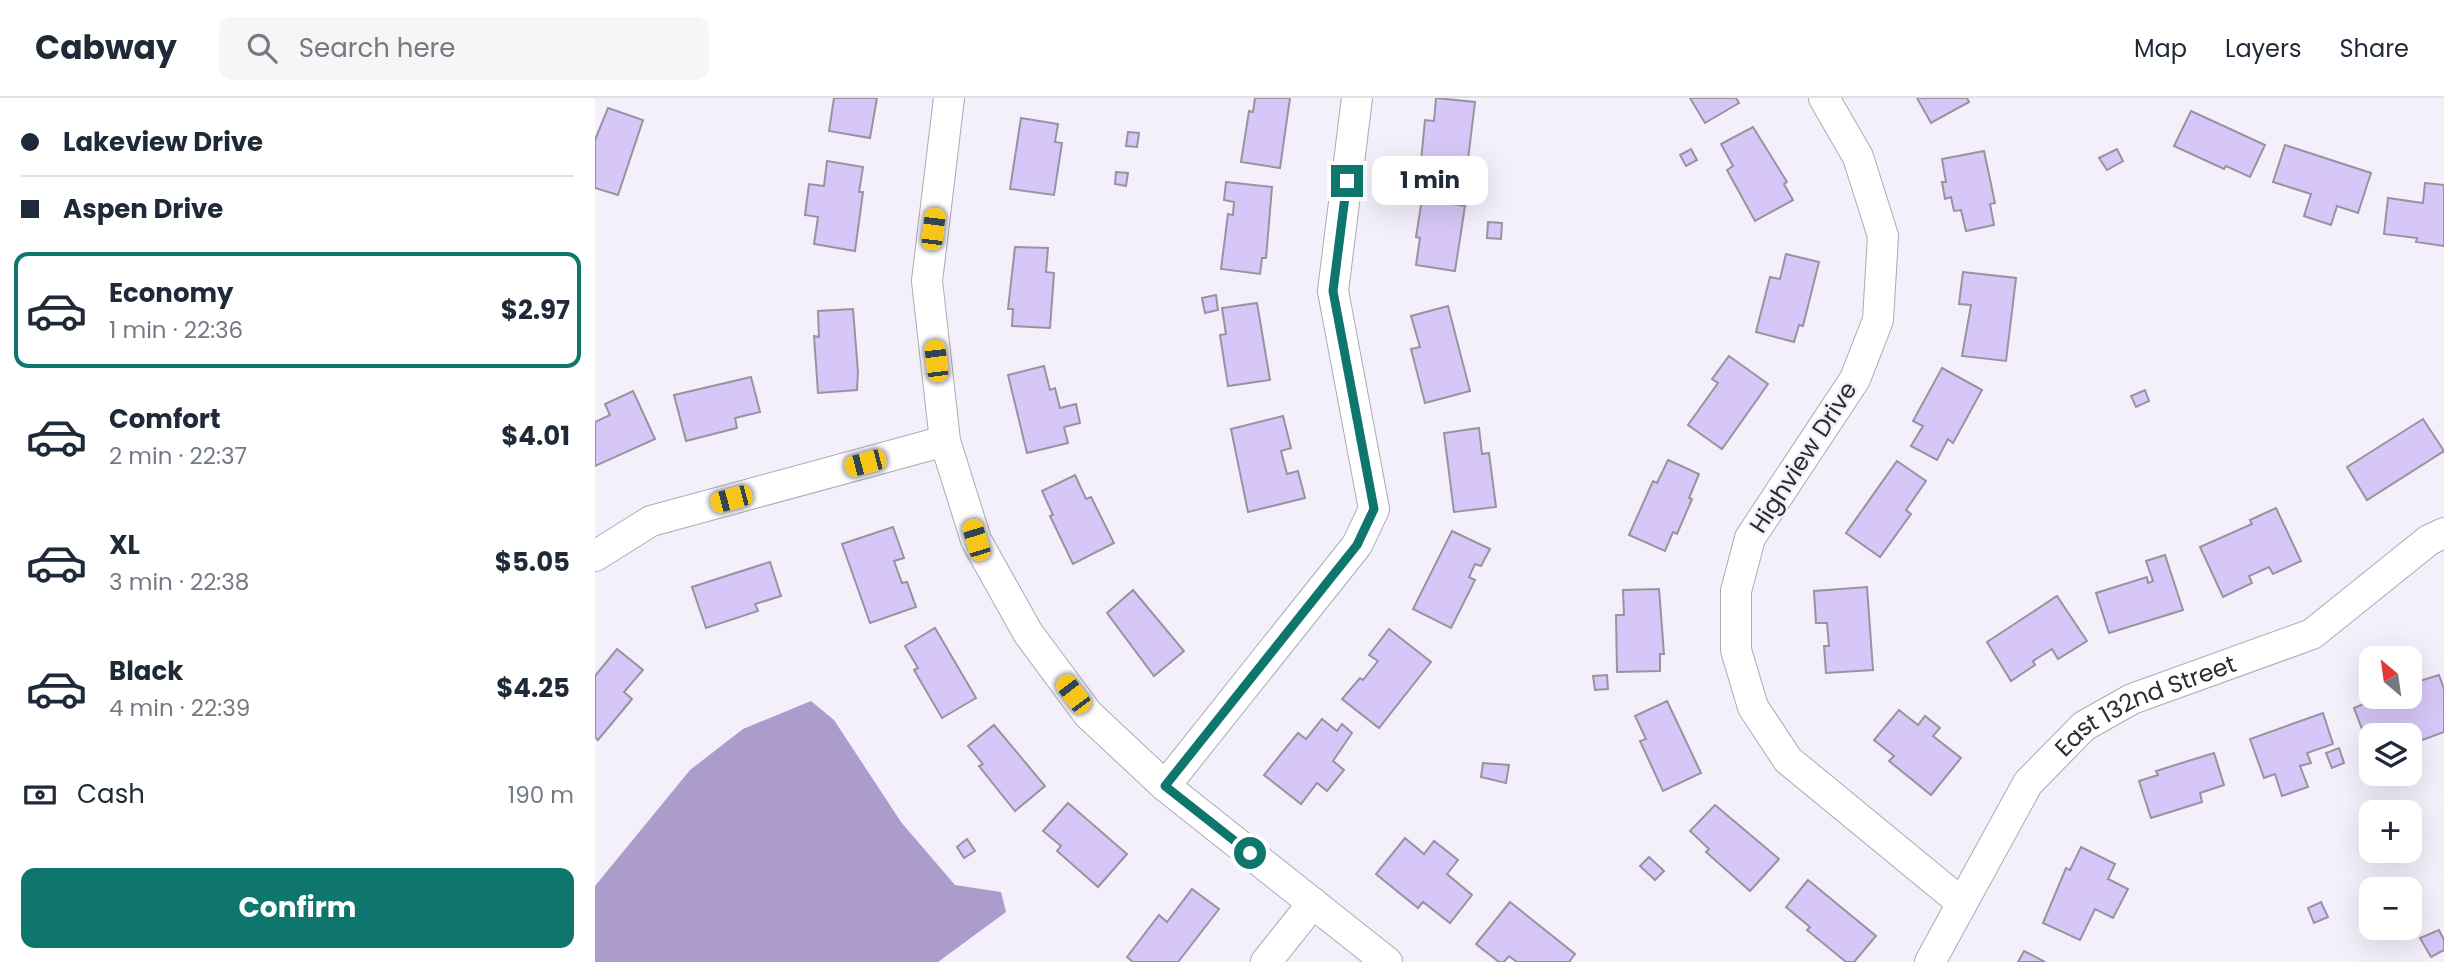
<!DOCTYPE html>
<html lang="en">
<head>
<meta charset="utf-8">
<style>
  body { margin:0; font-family:Poppins,sans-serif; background:#f6f6f7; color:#1f2937; height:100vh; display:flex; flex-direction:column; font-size:26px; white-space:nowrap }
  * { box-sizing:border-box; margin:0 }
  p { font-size:23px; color:#747a83 }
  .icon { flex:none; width:38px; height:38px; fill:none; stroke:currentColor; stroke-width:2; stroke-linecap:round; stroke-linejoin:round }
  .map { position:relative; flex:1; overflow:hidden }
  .drawer { display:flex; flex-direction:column; background:#fff; width:595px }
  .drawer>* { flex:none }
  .guide { display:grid; align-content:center; height:154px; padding:0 21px; background:#fff }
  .needle { width:46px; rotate:331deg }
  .buttons { position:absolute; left:1764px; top:548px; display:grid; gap:14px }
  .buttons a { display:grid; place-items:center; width:63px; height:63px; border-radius:14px; background:#fff; box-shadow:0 7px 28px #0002; font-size:35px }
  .end { position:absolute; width:32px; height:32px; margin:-16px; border:9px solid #0f766e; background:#fff; box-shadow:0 0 0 4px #fff }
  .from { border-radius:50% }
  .bubble { position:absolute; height:49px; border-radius:14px; background:#fff; box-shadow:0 7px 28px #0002; font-size:23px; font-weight:700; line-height:49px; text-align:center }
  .car { position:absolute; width:21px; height:42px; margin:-21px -10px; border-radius:9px; box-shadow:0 0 5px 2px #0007; background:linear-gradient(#f5c518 24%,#345 0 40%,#f5c518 0 76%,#345 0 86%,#f5c518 0) }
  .guide b { display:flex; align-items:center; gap:24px; height:66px; font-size:26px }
  .guide b+b { border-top:2px solid #e0e1e3 }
  .guide i { width:18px; height:18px; background:#1f2937 }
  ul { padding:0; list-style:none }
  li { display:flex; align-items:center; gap:21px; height:116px; margin:0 14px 10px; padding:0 7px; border:4px solid transparent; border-radius:14px }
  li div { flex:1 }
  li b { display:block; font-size:26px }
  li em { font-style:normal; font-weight:700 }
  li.current { border-color:#0f766e }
  li>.icon { width:63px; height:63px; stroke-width:1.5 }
  .pay { display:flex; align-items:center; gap:18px; height:77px; padding:0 21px; font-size:26px }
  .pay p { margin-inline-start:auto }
  .primary-button { display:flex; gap:14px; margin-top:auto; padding:14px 21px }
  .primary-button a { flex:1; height:80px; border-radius:14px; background:#0f766e; color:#fff; font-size:28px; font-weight:700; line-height:80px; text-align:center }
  header { display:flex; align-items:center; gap:42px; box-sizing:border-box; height:98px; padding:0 35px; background:#fff; border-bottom:2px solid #e0e1e3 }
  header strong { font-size:33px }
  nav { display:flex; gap:38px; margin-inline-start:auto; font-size:24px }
  .search { width:490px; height:63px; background:#f6f6f7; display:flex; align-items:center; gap:18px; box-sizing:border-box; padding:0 24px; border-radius:14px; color:#747a83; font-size:26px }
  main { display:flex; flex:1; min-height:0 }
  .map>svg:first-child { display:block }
</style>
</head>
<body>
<header>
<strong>Cabway</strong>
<div class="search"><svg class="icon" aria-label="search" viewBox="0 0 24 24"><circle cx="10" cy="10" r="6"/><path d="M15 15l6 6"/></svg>Search here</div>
<nav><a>Map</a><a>Layers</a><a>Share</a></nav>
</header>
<main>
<section class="drawer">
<div class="guide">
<b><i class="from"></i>Lakeview Drive</b>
<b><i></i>Aspen Drive</b>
</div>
<ul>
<li class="current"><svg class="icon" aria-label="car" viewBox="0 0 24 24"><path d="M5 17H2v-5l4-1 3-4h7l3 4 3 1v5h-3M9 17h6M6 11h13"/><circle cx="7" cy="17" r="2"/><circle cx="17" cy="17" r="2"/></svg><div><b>Economy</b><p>1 min · 22:36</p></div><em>$2.97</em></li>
<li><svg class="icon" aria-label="car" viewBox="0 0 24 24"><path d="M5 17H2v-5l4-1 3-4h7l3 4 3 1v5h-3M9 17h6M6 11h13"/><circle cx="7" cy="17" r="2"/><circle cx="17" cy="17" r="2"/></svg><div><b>Comfort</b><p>2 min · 22:37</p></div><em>$4.01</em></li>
<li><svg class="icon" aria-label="car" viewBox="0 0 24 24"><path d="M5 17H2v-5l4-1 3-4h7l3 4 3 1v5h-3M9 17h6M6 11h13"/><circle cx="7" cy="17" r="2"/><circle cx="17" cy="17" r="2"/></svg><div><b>XL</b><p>3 min · 22:38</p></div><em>$5.05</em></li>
<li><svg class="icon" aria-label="car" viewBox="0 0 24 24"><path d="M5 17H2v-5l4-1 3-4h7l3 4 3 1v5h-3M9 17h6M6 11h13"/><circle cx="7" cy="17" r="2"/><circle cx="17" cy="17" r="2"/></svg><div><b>Black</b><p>4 min · 22:39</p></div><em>$4.25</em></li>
</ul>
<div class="pay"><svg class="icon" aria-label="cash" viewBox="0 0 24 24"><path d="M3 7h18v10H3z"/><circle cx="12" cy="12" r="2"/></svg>Cash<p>190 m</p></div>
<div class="primary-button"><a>Confirm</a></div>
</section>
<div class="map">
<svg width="1849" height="864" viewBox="0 0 1849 864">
  <rect width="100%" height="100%" fill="#f3effb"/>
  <path fill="#ab9ccb" d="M216,603L239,622L306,724L360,787L406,794L411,814L343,864H0V788L95,672L148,631Z"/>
  <g fill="#d7c7f8" stroke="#98949f" stroke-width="2">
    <path d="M239,0H282L275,40L234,33Z"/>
    <path d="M660,0H695L685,70L646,64L654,13L658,14Z"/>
    <path d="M841,0L880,4L871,78L825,73L830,22L839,23Z"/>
    <path d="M1095,0H1141L1144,5L1110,25Z"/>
    <path d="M1322,0H1372L1374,4L1336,25Z"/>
    <path d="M13,10L48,22L23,97L0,90V42Z"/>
    <path d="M1596,13L1670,47L1655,79L1631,68L1629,71L1579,48Z"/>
    <path d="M426,20L463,26L460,44L467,45L459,97L415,91Z"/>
    <path d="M1158,29L1192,84L1189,86L1198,102L1160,123L1132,72L1138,68L1126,46Z"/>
    <path d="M533,34L544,35L542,49L531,48Z"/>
    <path d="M1690,47L1776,75L1763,115L1742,108L1736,127L1709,118L1716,96L1678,84Z"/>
    <path d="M1096,51L1102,62L1091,68L1085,57Z"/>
    <path d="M1522,51L1528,63L1512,72L1504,60Z"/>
    <path d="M1389,53L1400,105L1395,106L1399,127L1371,133L1366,112L1359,113L1356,99L1350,101L1347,84H1351L1347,61Z"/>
    <path d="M232,63L268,69L264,94H268L260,153L219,146L223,119L210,117L214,86L229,88Z"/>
    <path d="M521,74L533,75L531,88L520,86Z"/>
    <path d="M631,84L677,89L671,160H667L665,176L626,171L633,116L638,117L639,104L629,102Z"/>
    <path d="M1830,85L1849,87V148L1821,144L1822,140L1789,136L1793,100L1828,105Z"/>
    <path d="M827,101L870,108L860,173L821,167L825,140L821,139Z"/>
    <path d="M893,124L907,125L906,141L892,140Z"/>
    <path d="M420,149L453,150L451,174L459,175L455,230L417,228L418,211H413Z"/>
    <path d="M1191,156L1224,164L1208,228L1204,227L1199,244L1161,234L1175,179L1185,181Z"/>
    <path d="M1368,174L1421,180L1411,263L1367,258L1376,207L1364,206Z"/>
    <path d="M621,197L623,212L610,215L607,200Z"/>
    <path d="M662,205L675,282L633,288L625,237L631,236L627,210Z"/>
    <path d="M853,208L875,293L830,305L816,251L825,249L816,218Z"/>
    <path d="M258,211L263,274L262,292L223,295L219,238L224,239L223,213Z"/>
    <path d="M1134,258L1173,286L1127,351L1093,327L1123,285L1117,281Z"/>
    <path d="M449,268L455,292L460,290L465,310L481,306L485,325L469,329L473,345L432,355L413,277Z"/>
    <path d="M1347,270L1387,292L1358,345L1353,341L1342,362L1316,348L1328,328L1318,323Z"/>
    <path d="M156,279L165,314L140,320L142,330L91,343L79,297Z"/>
    <path d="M1550,292L1554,303L1541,309L1536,298Z"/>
    <path d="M38,293L60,341L0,368V324L15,317L10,306Z"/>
    <path d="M688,318L696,350L686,353L692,376L703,373L710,400L653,414L636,331Z"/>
    <path d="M1828,321L1849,353L1772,402L1752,369Z"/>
    <path d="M884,330L887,356L894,355L901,409L859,414L849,335Z"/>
    <path d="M1073,362L1104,376L1094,400L1097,401L1082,436L1078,434L1070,453L1034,437L1058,383L1062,385Z"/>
    <path d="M1302,363L1331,383L1311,412L1316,416L1285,459L1251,435Z"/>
    <path d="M480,377L491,401L496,399L519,445L478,466L455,418L458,417L447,393Z"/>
    <path d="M1681,410L1706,463L1678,476L1674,469L1654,478L1657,485L1628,499L1605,449L1657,426L1655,422Z"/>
    <path d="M298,429L309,460L299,463L307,485L312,484L321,509L275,525L247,446Z"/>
    <path d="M857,433L895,451L886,468L880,466L874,479L880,482L856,530L818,511Z"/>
    <path d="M1570,457L1588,512L1514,535L1501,495L1552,479L1553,485L1558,483L1551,463Z"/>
    <path d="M175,464L186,498L160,506L163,513L111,530L97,489Z"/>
    <path d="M1272,489L1278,572L1231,575L1229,548H1234L1232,525H1221L1219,493Z"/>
    <path d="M1064,491L1069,556H1065V573L1022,574L1021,517H1029L1028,492Z"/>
    <path d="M538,492L589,553L559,578L512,515Z"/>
    <path d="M1462,498L1492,543L1463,561L1457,551L1438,563L1440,567L1416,583L1392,544Z"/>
    <path d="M340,530L381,600L347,620L319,572L323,570L310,548Z"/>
    <path d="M794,531L836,564L784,630L747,601L765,580L768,582L783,563L774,557Z"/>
    <path d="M22,551L48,572L29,594L37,601L3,642L0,639V578Z"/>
    <path d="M1012,577L1013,591L1000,592L998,578Z"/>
    <path d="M1844,577L1849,591V634L1822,644L1818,634L1810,637H1801L1800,634L1792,637H1776V643L1772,644L1759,610L1787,598H1815V586Z"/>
    <path d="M1072,603L1106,675L1068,693L1045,643L1051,641L1040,618Z"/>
    <path d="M1304,612L1323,627L1330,618L1345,630L1338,638L1366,660L1336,697L1294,663L1299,658L1279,642Z"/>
    <path d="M1728,615L1738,646L1712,655L1716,665L1705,668L1713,689L1687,698L1680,676L1669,680L1655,641Z"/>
    <path d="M727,621L742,633L747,626L757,635L738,663L749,672L732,693L722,685L706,706L669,677L703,635L711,641Z"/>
    <path d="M399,627L450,688L420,713L384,668L388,666L373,648Z"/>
    <path d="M1744,650L1749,665L1737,670L1731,655Z"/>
    <path d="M1619,655L1629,687L1605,695L1607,704L1556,720L1544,683L1563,677L1561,673Z"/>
    <path d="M888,665L914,667L911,685L886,679Z"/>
    <path d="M473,705L532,756L503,789L462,753L466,748L448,733Z"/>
    <path d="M1120,707L1184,761L1155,793L1111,754L1114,751L1095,733Z"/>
    <path d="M810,740L829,756L839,743L863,762L852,776L877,797L855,825L828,804L823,810L781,776Z"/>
    <path d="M372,741L380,753L369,760L362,749Z"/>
    <path d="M1486,749L1520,766L1513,781L1533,791L1518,820L1500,811L1485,842L1448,825L1471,770L1475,772Z"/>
    <path d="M1054,759L1069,773L1060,782L1045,768Z"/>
    <path d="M1213,782L1281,838L1259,864H1251L1212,832L1215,829L1191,809Z"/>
    <path d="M597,791L624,811L583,864H538L532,859L564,817L572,824Z"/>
    <path d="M915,804L980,856L974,864H922L914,858L909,864H904L881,846Z"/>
    <path d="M1726,804L1733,819L1719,825L1713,810Z"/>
    <path d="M1844,832L1849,842V852L1836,859L1825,840Z"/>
    <path d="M1429,853L1450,864H1423Z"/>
  </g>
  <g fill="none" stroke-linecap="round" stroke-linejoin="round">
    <g stroke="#adaab5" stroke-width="32">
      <g id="street">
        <path d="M354,0L332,183L350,343L381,442L433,535L493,616L570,688L792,864"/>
        <path d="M1229,0L1263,59L1288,138L1283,222L1260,281L1155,440L1141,493V552L1158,609L1193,662L1367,805"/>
        <path d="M0,458L56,423L350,343"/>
        <path d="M570,688L762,447L779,411L738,193L762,0"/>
        <path d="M671,864L718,805"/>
        <path id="s1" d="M1335,864L1433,685L1489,628L1537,601L1717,536L1834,442L1849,435"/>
      </g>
    </g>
    <use href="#street" stroke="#fff" stroke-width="30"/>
  </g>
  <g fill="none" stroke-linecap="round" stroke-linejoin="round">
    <path stroke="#0f766e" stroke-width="9" d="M655,755L570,688L762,447L779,411L738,193L752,83"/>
  </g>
  <g text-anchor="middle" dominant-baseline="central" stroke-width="5" stroke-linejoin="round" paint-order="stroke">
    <g font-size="24" fill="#2e2c31" stroke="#f3effb">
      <text transform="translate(1208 359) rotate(-57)">Highview Drive</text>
      <text stroke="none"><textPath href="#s1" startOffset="348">East 132nd Street</textPath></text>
    </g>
  </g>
</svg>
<div class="buttons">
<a><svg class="needle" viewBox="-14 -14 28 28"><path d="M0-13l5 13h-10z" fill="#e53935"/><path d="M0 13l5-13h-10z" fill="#747a83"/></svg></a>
<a><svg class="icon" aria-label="layers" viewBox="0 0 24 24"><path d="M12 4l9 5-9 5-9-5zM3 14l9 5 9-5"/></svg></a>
<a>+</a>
<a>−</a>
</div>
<i class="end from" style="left:655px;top:755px"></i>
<i class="end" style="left:752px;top:83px"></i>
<div class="bubble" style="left:777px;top:58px;width:116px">1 min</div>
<i class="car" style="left:338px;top:131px;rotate:7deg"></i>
<i class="car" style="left:341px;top:263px;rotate:353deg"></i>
<i class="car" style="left:270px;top:365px;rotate:255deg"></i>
<i class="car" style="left:136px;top:401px;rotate:255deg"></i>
<i class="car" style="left:381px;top:442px;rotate:343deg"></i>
<i class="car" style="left:478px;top:596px;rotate:323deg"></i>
</div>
</main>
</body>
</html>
